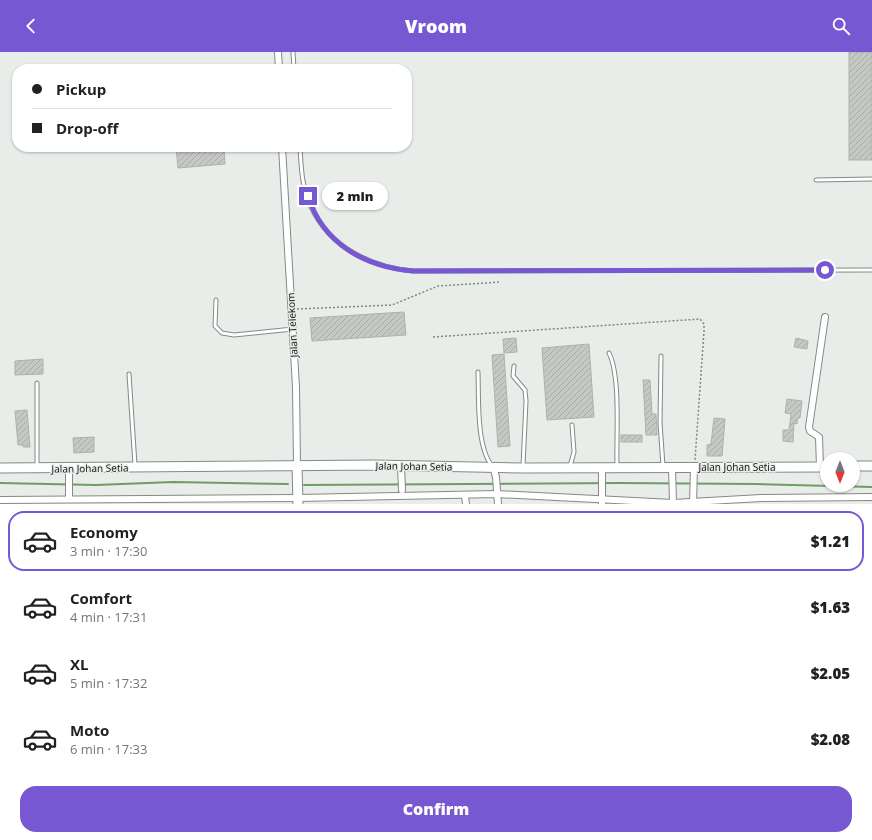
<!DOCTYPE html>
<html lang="en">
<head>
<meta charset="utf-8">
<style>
  body { margin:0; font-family:"Open Sans",sans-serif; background:#f2f2f2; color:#202124; height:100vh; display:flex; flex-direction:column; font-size:15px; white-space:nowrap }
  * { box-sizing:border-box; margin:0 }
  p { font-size:13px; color:#757577 }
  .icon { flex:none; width:22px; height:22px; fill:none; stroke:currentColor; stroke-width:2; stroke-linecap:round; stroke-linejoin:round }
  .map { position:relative; height:452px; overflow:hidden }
  .sheet { display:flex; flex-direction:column; background:#fff; flex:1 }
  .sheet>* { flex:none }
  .guide { position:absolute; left:12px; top:12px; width:400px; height:88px; border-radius:16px; box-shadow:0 1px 3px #0004; display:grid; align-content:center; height:88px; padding:0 20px; background:#fff }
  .needle { width:26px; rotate:180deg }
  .buttons { position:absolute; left:820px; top:400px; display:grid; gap:8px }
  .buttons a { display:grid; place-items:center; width:40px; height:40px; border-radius:50%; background:#fff; box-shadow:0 1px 3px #0004; font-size:20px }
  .end { position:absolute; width:18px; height:18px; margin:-9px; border:5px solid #7858d2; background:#fff; box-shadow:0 0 0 2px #fff }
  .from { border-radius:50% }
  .bubble { position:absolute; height:28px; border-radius:14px; background:#fff; box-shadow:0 1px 3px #0004; font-size:13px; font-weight:800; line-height:28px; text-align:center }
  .guide b { display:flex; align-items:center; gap:14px; height:38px; font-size:15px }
  .guide b+b { border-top:1px solid #e0e0e0 }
  .guide i { width:10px; height:10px; background:#202124 }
  ul { padding:7px 0 0; list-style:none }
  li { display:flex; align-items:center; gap:12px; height:60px; margin:0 8px 6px; padding:0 12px; border:2px solid transparent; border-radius:16px }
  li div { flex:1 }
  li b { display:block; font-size:15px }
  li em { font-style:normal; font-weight:800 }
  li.on { border-color:#7858d2 }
  li>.icon { width:36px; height:36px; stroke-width:1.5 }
  .button { display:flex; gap:8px; margin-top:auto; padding:8px 20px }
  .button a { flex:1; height:46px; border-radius:16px; background:#7858d2; color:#fff; font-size:16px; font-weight:800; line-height:46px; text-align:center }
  header { display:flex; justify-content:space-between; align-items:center; height:52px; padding:0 20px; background:#7858d2; color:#fff; font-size:18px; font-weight:800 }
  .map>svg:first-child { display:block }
</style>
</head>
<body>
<header><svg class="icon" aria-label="back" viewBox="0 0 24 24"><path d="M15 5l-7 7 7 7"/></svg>Vroom<svg class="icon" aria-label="search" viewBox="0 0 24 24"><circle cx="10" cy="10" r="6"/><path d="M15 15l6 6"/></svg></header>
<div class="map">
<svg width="872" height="452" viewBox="0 0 872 452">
  <defs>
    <pattern id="building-hatch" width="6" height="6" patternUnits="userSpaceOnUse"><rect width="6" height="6" fill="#c5c9c4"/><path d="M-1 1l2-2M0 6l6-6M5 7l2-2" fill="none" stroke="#a8aba7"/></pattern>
  </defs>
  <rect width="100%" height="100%" fill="#e9ede9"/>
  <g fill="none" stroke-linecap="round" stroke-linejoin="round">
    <g stroke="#6f9b68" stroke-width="2">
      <path d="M0,431L96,433L173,430L288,432"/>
      <path d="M304,433L620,431L756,432L872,435"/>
    </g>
  </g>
  <g fill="url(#building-hatch)" stroke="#aeb2ae">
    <rect x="849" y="0" width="23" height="108"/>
    <path d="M176,95H224L225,112L178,116Z"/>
    <path d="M404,260L406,283L312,289L310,266Z"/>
    <path d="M516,286L517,300L504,301L503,287Z"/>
    <path d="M796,286L808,289L807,297L794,295Z"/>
    <path d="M589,292L594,365L547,368L542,296Z"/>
    <path d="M504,302L510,394L498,395L492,303Z"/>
    <path d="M43,307V322L15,323V309Z"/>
    <path d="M643,328H650L652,362H656L657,383H646Z"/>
    <path d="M787,347L802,349L800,366H798L797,372L794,371L793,390L783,389V378H789L791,362L785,361Z"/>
    <path d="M27,358L30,395H23V393H18L15,359Z"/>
    <path d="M714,366L725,367L722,404H707V393L711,392Z"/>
    <rect x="621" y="383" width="21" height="7"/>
    <path d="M94,385V400L74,401L73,386Z"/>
  </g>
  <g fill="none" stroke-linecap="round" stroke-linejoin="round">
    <g stroke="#868985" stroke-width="5">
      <g id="lane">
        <path d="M293,0L294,17"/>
        <path d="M300,95C301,115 302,137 311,155C330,195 370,215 413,219L872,218"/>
        <path d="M816,128L872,127"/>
        <path d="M216,248L215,274L222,281L234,283L293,277"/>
        <path d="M609,301C621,325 616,385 617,414"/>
        <path d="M661,304L660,371L663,414"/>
        <path d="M514,314L513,324L525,338L526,349L523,414"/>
        <path d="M478,320C479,346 476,394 492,414"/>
        <path d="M129,322L135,413"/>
        <path d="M37,331V414"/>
        <path d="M570,414L574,400L572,373"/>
      </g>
    </g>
    <g stroke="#868985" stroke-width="8">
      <g id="street">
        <path d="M278,0L279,17"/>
        <path d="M282,95L296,335L297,413"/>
        <path d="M401,413L402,438"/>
        <path d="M493,415L496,425L498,452"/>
        <path d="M820,415L819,385L810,379L809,375L825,265"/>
        <path d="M69,416V447"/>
        <path d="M602,416V452"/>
        <path d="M672,416L673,451"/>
        <path d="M465,444L466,452"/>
        <path d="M0,448L298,446L497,442L673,451L761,446L872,445"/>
        <path d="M693,452L694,415"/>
      </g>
    </g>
    <g stroke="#868985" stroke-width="11">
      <g id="secondary">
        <path d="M297,413L298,452"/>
        <path d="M853,414H872"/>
        <path d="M0,416L375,413L523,416L827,415"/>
      </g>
    </g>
    <g stroke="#838582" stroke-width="1.5" stroke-dasharray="2 2" stroke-linecap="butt">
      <path d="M297,257L392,253L438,234L501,230"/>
      <path d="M433,285L700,267L704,272V279L695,408"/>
    </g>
    <use href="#lane" stroke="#fff" stroke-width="3"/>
    <use href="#street" stroke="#fff" stroke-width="6"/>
    <use href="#secondary" stroke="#fff" stroke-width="9"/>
  </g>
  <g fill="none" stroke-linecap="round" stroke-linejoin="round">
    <path stroke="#7858d2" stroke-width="5" d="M308,144C323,192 365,215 413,219L825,218"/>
  </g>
  <g text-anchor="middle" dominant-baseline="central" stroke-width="3" stroke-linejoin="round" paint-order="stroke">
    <g font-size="10" fill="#0c0d0b" stroke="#e9ede9">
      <text transform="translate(292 273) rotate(-93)">Jalan Telekom</text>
      <text transform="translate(414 414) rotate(1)">Jalan Johan Setia</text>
      <text x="737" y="415">Jalan Johan Setia</text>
      <text transform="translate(90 416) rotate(-1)">Jalan Johan Setia</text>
    </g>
  </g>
</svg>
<div class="buttons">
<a><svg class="needle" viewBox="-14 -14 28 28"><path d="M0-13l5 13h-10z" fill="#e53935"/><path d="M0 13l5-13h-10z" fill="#757577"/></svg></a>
</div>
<i class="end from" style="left:825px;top:218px"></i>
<i class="end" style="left:308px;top:144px"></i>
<div class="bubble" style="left:322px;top:130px;width:66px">2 min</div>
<div class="guide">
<b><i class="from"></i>Pickup</b>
<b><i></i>Drop-off</b>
</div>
</div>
<section class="sheet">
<ul>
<li class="on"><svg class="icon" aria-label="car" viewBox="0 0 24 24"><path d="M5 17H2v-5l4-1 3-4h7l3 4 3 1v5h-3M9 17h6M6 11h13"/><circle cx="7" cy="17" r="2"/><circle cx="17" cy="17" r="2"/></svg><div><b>Economy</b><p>3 min · 17:30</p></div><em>$1.21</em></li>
<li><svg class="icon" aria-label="car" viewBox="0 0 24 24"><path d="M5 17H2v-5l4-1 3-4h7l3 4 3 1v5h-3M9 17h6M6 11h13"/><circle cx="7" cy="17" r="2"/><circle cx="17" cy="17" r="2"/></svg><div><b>Comfort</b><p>4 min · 17:31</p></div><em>$1.63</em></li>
<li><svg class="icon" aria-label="car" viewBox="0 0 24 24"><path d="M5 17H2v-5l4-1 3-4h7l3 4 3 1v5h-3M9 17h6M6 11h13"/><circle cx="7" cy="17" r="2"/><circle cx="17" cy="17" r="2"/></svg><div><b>XL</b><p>5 min · 17:32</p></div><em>$2.05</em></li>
<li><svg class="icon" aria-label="car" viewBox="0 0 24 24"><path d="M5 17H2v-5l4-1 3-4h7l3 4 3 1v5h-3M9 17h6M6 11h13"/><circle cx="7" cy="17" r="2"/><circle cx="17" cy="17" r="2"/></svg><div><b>Moto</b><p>6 min · 17:33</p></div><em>$2.08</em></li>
</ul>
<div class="button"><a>Confirm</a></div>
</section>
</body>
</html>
